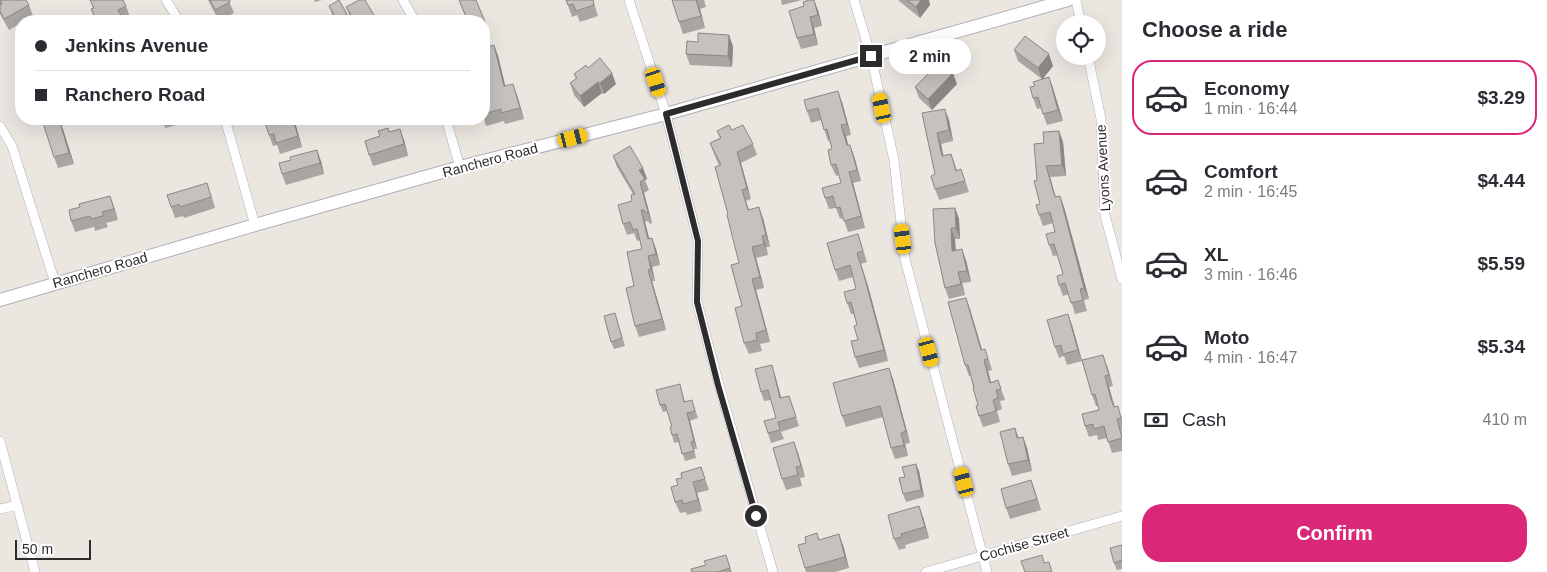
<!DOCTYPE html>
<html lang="en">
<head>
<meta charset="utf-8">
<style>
  body { margin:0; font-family:Arial,sans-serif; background:#f2f2f3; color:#2b2b33; height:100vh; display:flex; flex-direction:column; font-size:19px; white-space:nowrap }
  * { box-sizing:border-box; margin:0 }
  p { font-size:16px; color:#7c7c81 }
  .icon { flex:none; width:28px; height:28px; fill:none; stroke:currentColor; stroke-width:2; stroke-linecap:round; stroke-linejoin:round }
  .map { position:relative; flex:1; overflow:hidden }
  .side { display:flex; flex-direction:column; background:#fff; width:425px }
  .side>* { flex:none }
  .banner { position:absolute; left:15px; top:15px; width:475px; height:110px; border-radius:20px; box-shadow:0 5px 20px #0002; display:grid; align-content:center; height:110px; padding:0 20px; background:#fff }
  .controls { position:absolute; left:1056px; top:15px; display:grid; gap:10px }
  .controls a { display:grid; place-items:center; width:50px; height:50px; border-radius:50%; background:#fff; box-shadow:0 5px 20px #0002; font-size:25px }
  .scale { position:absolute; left:15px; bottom:12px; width:76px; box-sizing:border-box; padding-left:5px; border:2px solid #2c2c2c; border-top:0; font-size:14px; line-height:18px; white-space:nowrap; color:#2c2c2c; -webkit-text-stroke:4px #fff; paint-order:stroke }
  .end { position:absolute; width:22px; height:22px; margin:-11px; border:6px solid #2c2c2c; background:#fff; box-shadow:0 0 0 2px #fff }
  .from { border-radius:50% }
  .bubble { position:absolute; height:35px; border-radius:18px; background:#fff; box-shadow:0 5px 20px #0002; font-size:16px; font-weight:700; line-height:35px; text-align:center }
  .car { position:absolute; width:15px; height:30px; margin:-15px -8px; border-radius:6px; box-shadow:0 0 4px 1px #0007; background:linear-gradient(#f5c518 24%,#345 0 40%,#f5c518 0 76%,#345 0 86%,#f5c518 0) }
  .banner b { display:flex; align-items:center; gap:18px; height:48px; font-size:19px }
  .banner b+b { border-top:1px solid #e1e1e2 }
  .banner i { width:12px; height:12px; background:#2b2b33 }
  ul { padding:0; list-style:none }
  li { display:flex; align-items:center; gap:15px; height:75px; margin:0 10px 8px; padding:0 10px; border:2px solid transparent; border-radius:20px }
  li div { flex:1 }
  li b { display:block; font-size:19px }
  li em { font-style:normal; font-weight:700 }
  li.active { border-color:#db2777 }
  li>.icon { width:45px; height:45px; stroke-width:1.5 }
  h2 { padding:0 20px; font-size:22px; line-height:60px }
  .pay { display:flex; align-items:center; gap:12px; height:55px; padding:0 20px; font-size:19px }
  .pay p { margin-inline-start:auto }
  .button { display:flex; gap:10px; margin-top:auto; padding:10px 20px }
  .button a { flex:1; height:58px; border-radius:20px; background:#db2777; color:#fff; font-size:20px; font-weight:700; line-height:58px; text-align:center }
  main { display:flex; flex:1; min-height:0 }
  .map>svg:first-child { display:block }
</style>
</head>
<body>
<main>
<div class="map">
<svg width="1122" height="572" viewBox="0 0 1122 572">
  <rect width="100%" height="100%" fill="#ece6e1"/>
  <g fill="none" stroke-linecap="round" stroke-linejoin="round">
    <g stroke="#adb0b7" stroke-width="10">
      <g id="minor">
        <path d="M166,0L179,21"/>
        <path d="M403,0L415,21"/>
        <path d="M629,0L666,114L698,241L697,302L719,385L773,572"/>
        <path d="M854,0L871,56L894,160L905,259L987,572"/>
        <path d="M1076,0L1081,24"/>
        <path d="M1088,56L1101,119L1105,215L1122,279"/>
        <path d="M225,119L255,225"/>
        <path d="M446,119L460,167"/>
        <path d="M0,126L12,146L55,283"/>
        <path d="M0,441L35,572"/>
        <path d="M0,509L17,505"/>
        <path d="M926,572L1122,516"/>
      </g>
    </g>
    <g stroke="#adb0b7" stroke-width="14">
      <path id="secondary" d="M0,300L255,225L460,167L666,114L1068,0"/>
    </g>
    <use href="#minor" stroke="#fff" stroke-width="9"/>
    <use href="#secondary" stroke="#fff" stroke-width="12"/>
  </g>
  <g fill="#a9a6a2">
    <path d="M0,0L29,5L33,16L24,21H21V23L9,30L0,14Z"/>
    <path d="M90,0L126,6L130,17L124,20V21H96L91,9L93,8Z"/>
    <path d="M208,0H231L229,1L234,13L219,21Z"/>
    <path d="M314,0H322L315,2Z"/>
    <path d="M459,0H476L490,35L484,37V21H467Z"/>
    <path d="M566,0H593L598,16L580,22L577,15L572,17Z"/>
    <path d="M672,0H704L706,7L700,9L705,28L683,34L679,22Z"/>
    <path d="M781,0H802L782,5Z"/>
    <path d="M898,0H929L930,5L920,18Z"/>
    <path d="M329,6L347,14L350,21H336L332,14Z"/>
    <path d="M346,7L374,15L376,21H352Z"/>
    <path d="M818,10L822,26L814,28L818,45L801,49L797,38L789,11Z"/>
    <path d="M494,45L498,56L505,86L517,95L524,119L505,124L504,121L486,126L484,119V48Z"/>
    <path d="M733,46L732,67L690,65L686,54Z"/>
    <path d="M1014,50L1053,66L1042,79L1049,77L1063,121L1047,125L1041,108L1037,109L1033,98L1035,86L1042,79L1018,61Z"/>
    <path d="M588,68L616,84L604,94L602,93L584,107L574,95L570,83L576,79L574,74Z"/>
    <path d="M957,84L932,110L919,98L915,87Z"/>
    <path d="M842,102L851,135L846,136L848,145L854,156L861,181L853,183L865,228L848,232L843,218L840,219L836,208L829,209L825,198L841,183L839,175L836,176L831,165L832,149L830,140L828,141L821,120L811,123L807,111Z"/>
    <path d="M922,113L949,120L953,141L941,144L943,156L951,154L957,170L965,180L969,192L939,200L935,189V174Z"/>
    <path d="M59,119L74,164L58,168L54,157Z"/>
    <path d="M158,119H179L180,124L165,128L163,121L159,123Z"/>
    <path d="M294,119L302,147L280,154L277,145L273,146L269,135Z"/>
    <path d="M389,119H402L390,122Z"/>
    <path d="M732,130L753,144L757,155L741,163L751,199L746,201L749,209L763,218L770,247H766L768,255L756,258L764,288L756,290L770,342L760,344L762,351L749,354L744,343L739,263L728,214L719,165L714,154L710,143L720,138L717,131Z"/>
    <path d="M1059,131L1063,142L1066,176L1050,177L1055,197L1060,196L1064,207L1089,299L1084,300L1087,311L1075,314L1069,294L1063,296L1059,285L1063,274L1058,255L1053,256L1049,245L1055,232L1053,223L1043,226L1039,215L1040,204L1044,143Z"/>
    <path d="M389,132L404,140L408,156L373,166L369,155L380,136Z"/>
    <path d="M613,156L643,168L647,179L645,180L649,190L644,193L652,223L650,224L648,221L645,222L649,238H652L656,249L660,265L652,267L655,281H652L666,330L639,337L635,326L634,286L642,249L640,240L637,241L634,233L627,235L623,224L632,201L633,194L617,167Z"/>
    <path d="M321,161L324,174L286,185L282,174Z"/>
    <path d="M211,194L215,208L184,218L183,216L175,218L171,207Z"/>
    <path d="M114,207L118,220L106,223L108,227L95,231L94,227L75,232L71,221Z"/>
    <path d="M955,208L959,219L960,239H955L956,250L966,260L971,282L962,283L965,295L949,299L945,288L935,243Z"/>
    <path d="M858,234L867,262L861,264L868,286L888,361L859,368L855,357L858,340L857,325L854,314H851L847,303L856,289L853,277L839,281L835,270Z"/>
    <path d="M970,309L982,349L989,360L992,370L988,371L991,383L998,380L1005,400L1000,401L1002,409L997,411L1000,422L983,427L979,416L978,405L971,376H969L965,365Z"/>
    <path d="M615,313L625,346L614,349L611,342Z"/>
    <path d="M1072,325L1082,360L1107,366L1113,386L1109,387L1115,407L1122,418V430H1121L1122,433V451L1112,453L1107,438L1098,440L1097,435L1089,437L1085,426L1099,410L1098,406H1096L1092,395L1082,361L1067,365L1064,356L1059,358L1055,347Z"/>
    <path d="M775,375L781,398L789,396L799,426L781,432L784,439L771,443L768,433L776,418L771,400L764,401L761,392Z"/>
    <path d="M893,379L910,443L905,444L908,456L895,459L891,448L883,417L846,427L842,416Z"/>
    <path d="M682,392L685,402L692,400L698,418L690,421L697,449H694L696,458L685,461L679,442L674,443L672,435V427L668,411L663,412L660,405Z"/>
    <path d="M1015,428L1019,438L1023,437L1027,448L1032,471L1012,476L1008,464Z"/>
    <path d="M798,453L805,477L800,478L802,486L786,490L782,479Z"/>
    <path d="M701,467L709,490L697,493L702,511L687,515L686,512L680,513L675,502L682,478Z"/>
    <path d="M919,471L924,497L906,502L903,494Z"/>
    <path d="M1031,480L1041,510L1010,519L1006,508Z"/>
    <path d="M923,517L929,538L905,545L906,548L899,550L894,539Z"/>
    <path d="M817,533L819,540L843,545L849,568L835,572H806L805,568L806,543Z"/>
    <path d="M1122,545V569L1117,570L1114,563Z"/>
    <path d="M726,555L732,572H692Z"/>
  </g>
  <g fill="#8a8784">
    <path d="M697,0L700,9L705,28L701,16Z"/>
    <path d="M814,0L818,10L822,26L818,15Z"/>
    <path d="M921,0H929L930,5L920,18L916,7Z"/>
    <path d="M810,17L814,28L818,45L814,34Z"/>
    <path d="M729,35L733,46L732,67L728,56Z"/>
    <path d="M494,45L498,56L508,97L504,86Z"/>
    <path d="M1049,54L1053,66L1042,80L1038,68Z"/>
    <path d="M612,73L616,84L604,94L600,83Z"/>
    <path d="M953,73L957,84L932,110L928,99Z"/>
    <path d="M1049,77L1053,88L1063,121L1058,110Z"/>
    <path d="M598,82L602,93L584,107L580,96Z"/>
    <path d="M513,84L517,95L524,119L520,108Z"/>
    <path d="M838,91L842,102L851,135L847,124Z"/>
    <path d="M945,109L949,120L953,141L949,130Z"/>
    <path d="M59,119L63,129L74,164L69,153Z"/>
    <path d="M293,119H294L302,147L298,136Z"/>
    <path d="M841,125L846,136L851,157L847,145Z"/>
    <path d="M400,129L404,140L408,156L404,144Z"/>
    <path d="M1059,131L1063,142L1066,176L1062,165Z"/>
    <path d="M937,133L941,144L946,167L942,156Z"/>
    <path d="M850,145L854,156L861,181L857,170Z"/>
    <path d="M317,150L321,161L324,174L320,163Z"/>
    <path d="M737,152L741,163L751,199L747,188Z"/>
    <path d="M1046,166L1050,177L1059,208L1055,197Z"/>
    <path d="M643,168L647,179L645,180L639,170Z"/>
    <path d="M849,172L853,183L865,228L861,216Z"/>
    <path d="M640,182L644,193L652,223L648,212Z"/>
    <path d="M110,196L114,207L118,220L114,209Z"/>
    <path d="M1060,196L1064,207L1089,299L1084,288Z"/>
    <path d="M759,207L763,218L770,247L766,235Z"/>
    <path d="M955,208L959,219L960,239L956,228Z"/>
    <path d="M641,210L645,222L652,250L648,239Z"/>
    <path d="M951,228L955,239L956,262L952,251Z"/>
    <path d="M762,236L766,247L768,255L764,244Z"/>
    <path d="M652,238L656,249L660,265L656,254Z"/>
    <path d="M752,247L756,258L764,288L760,277Z"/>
    <path d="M962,249L966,260L971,282L967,271Z"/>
    <path d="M857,253L868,286L888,361L884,350Z"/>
    <path d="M648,256L652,267L655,281L651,269Z"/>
    <path d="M648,270L652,281L666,330L662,319Z"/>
    <path d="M958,272L962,283L965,295L961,284Z"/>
    <path d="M752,279L756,290L770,342L766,330Z"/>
    <path d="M966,298L970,309L985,361L981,350Z"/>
    <path d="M1068,314L1072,325L1082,361L1078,350Z"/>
    <path d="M1103,355L1107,366L1113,386L1109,375Z"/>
    <path d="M984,360L988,371L994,394L990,383Z"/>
    <path d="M772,365L775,375L784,408L780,398Z"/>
    <path d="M889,368L893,379L910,443L906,431Z"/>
    <path d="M1105,376L1109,387L1115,410L1111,399Z"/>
    <path d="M687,413L690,421L697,449L694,441Z"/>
    <path d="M901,433L905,444L908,456L904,445Z"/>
    <path d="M1023,437L1027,448L1032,471L1028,460Z"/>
    <path d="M794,442L798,453L805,477L801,466Z"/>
    <path d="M916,464L919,471L924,497L921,490Z"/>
    <path d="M1031,480L1035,491L1041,510L1037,499Z"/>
    <path d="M693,482L697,493L702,511L698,500Z"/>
    <path d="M919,506L923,517L929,538L925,527Z"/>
    <path d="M839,534L843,545L849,568L845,557Z"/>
  </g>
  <g fill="#c5c1bc" stroke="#8a8784">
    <path d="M0,0H26L29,5L4,19L0,11V5L2,4Z"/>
    <path d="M90,0H123L126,6L118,10L124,21H97L91,9L94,8Z"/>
    <path d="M210,0H229L230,2L215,10Z"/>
    <path d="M339,0L347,14L337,20L329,6Z"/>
    <path d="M359,0H365L374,15L368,19V21H355L346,7Z"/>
    <path d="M459,0H476L486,24H484V21H468Z"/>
    <path d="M566,0H593L594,5L576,11L573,4L568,5Z"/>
    <path d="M672,0H696L701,16L679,22Z"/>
    <path d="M809,0H814L818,15L810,17L814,34L797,38L789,11L804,6L803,2Z"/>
    <path d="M907,0H921L916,7Z"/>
    <path d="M698,33L729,35L728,56L686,54L687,41L698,42Z"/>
    <path d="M1025,36L1049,54L1038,68L1014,50Z"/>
    <path d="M494,45L504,86L513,84L520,108L501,113V109L484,114V48Z"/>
    <path d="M600,58L612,73L600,83L598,82L580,96L570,83L577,78L574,74L586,65L588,68Z"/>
    <path d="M941,61L953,73L928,99L915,87Z"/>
    <path d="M1049,77L1058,110L1043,114L1038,97L1033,98L1030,87L1035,86L1033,82Z"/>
    <path d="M838,91L847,124L841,125L847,145H850L857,170L849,172L861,216L844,221L840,207L836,208L833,196L825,198L822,188L841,183L836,164L831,165L828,150L832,149L827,129L824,130L818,108L807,111L804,100Z"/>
    <path d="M945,109L949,130L937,133L942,156L951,154L956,171L961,169L965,181L935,189L931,176L935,174L922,113Z"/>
    <path d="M56,119H59L69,153L54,157L43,123Z"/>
    <path d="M264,119H293L298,136L276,143L274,134L269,135Z"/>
    <path d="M729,125L732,130L743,125L753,144L737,152L747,188L742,190L748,210L759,207L766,235L762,236L764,244L752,247L760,277L752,279L766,330L756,333L757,340L744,343L735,308L742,306L731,265L739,263L727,215L728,214L715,167L721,165L710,143L721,138L717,131Z"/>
    <path d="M388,128L389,132L400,129L404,144L369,155L365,141L380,136L378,131Z"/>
    <path d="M1059,131L1062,165L1046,166L1055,197L1060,196L1084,288L1080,289L1083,300L1071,303L1065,283L1059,285L1057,276L1063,274L1054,244L1049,245L1046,234L1055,232L1050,212L1039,215L1036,205L1040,204L1034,181L1037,180L1034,144L1044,143L1043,132Z"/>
    <path d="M630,146L643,168L639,170L645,179L640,182L648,212L646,213L644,210H641L648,239L652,238L656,254L648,256L651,269L648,270L662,319L635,326L626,288L634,286L627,252L642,249L637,229L633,230L630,222L623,224L618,205L632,201L631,195L635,194L613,156Z"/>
    <path d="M317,150L320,163L282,174L279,163L291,160L290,157Z"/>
    <path d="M207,183L211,197L180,207L179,204L171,207L167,195Z"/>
    <path d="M110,196L114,209L102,212L103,216L91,219L90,216L71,221L69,210L80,207L79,204Z"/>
    <path d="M955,208L956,228H951L952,251L962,249L967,271L958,272L961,284L945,288L935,243L933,209Z"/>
    <path d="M858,234L863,251L857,253L864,275L884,350L855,357L851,341L858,340L854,326L857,325L851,302L847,303L844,292L856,289L850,265L835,270L827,243Z"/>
    <path d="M966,298L981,350L985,349L988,359L984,360L990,383L998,380L1001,389L996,390L998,398L993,400L996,411L979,416L976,406L978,405L973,388H974L968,365H965L948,302Z"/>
    <path d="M615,313L622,338L611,342L604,316Z"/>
    <path d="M1068,314L1078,350L1063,354L1061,345L1055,347L1047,320Z"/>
    <path d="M1103,355L1109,375L1105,376L1111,399L1114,407L1118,406L1121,418L1117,419L1122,438L1108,442L1104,426L1094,429L1093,424L1085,426L1082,414L1099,410L1095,394L1092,395L1082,360Z"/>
    <path d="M772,365L780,398L789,396L796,417L778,422L780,430L768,433L764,421L776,418L768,390L761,392L755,369Z"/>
    <path d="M889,368L906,431L901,433L904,445L891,448L880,406L842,416L833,383Z"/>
    <path d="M680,384L684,402L692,400L695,411L687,413L694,441L691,442L694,451L682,454L677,434L672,435L670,427H672L665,404L660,405L656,390Z"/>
    <path d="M1015,428L1017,438L1023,437L1028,460L1008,464L1000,432Z"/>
    <path d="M794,442L801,466L796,467L798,475L782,479L773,448Z"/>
    <path d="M916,464L921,490L903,494L899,478L905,477L902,467Z"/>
    <path d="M701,467L705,479L693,482L698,500L683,504L682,500L675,502L671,487L678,485L676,479L682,478L681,473Z"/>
    <path d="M1031,480L1037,499L1006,508L1001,489Z"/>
    <path d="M919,506L925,527L901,534L902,537L894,539L888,515Z"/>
    <path d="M817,533L819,540L839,534L845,557L805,568L798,545L806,543L805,537Z"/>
    <path d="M1122,545V560L1114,563L1110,548Z"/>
    <path d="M726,555L730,568L718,572H692L691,569L706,565L704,561Z"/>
    <path d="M1042,555L1044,563L1049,562L1052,572H1025L1021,561Z"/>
  </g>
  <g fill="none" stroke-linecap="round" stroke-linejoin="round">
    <path stroke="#2c2c2c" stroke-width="6" d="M756,516L718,385L697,302L698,241L666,114L871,56"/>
  </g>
  <g text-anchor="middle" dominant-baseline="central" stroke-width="4" stroke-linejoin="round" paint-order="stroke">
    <g font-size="14" fill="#2c2c2c" stroke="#fff">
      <text transform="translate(490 160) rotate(-15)">Ranchero Road</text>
      <text transform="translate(1103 168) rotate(-93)">Lyons Avenue</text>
      <text transform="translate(100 270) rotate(-16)">Ranchero Road</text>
      <text transform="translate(1024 544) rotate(-16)">Cochise Street</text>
    </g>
  </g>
</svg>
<div class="controls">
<a><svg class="icon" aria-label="locate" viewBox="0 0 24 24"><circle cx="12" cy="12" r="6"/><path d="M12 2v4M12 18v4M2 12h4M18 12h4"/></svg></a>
</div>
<div class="scale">50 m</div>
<i class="end from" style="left:756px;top:516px"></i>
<i class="end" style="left:871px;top:56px"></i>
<div class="bubble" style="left:889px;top:39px;width:82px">2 min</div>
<i class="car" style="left:656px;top:82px;rotate:162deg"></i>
<i class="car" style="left:882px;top:108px;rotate:348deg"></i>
<i class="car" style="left:573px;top:138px;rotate:76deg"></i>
<i class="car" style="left:903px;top:239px;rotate:353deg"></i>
<i class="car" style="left:929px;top:352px;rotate:165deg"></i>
<i class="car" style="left:964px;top:482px;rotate:345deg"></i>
<div class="banner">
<b><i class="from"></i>Jenkins Avenue</b>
<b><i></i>Ranchero Road</b>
</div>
</div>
<section class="side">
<h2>Choose a ride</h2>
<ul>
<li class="active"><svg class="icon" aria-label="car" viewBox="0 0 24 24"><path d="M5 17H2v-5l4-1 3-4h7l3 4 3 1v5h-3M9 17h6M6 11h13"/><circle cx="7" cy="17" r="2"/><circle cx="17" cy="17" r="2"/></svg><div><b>Economy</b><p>1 min · 16:44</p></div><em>$3.29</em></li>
<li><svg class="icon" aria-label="car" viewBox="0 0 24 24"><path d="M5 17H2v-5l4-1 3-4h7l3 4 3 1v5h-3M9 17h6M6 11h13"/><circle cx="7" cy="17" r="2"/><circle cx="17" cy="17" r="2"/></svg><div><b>Comfort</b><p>2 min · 16:45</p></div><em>$4.44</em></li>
<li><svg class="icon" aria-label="car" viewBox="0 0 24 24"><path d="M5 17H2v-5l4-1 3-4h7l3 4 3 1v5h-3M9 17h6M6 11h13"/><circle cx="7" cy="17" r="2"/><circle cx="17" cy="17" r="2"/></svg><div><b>XL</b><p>3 min · 16:46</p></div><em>$5.59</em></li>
<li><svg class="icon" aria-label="car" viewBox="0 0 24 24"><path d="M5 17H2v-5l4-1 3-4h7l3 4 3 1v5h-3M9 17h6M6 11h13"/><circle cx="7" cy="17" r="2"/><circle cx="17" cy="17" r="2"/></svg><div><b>Moto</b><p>4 min · 16:47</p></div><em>$5.34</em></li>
</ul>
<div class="pay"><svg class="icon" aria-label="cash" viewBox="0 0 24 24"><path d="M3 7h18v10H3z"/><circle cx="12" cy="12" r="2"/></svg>Cash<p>410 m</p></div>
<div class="button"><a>Confirm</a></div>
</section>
</main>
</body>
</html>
